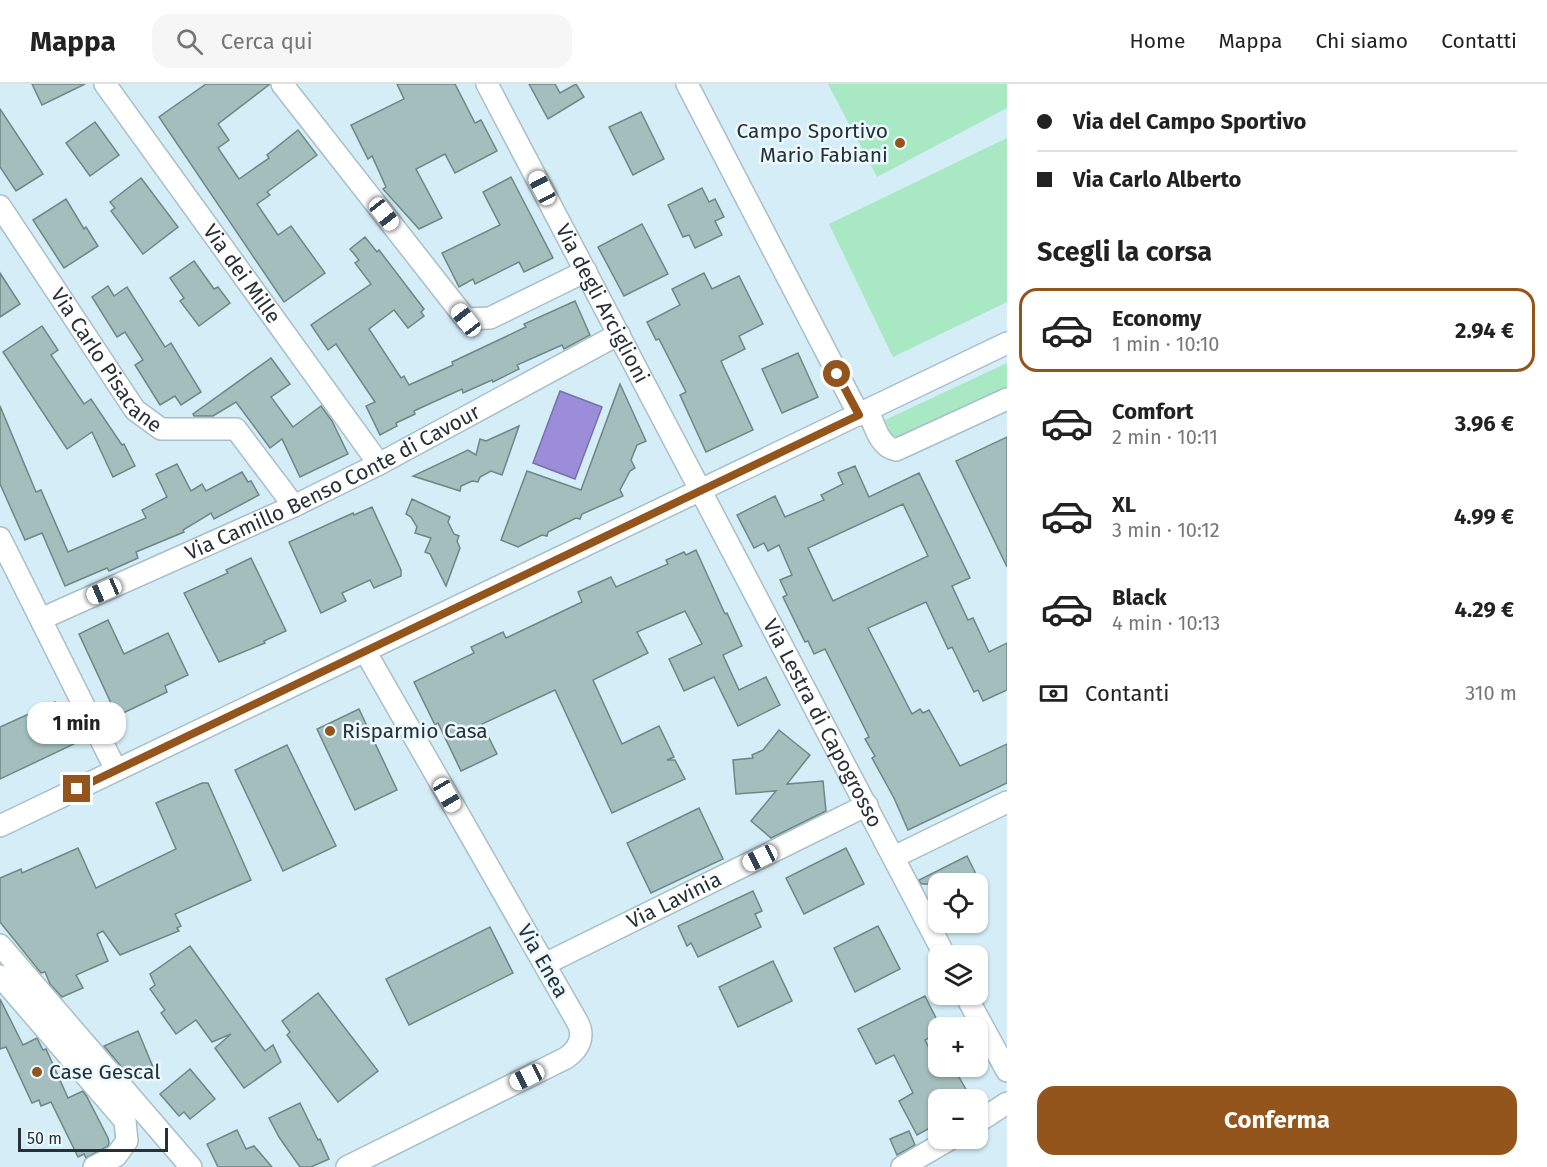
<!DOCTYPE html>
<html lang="it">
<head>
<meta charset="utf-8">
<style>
  body { margin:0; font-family:"Fira Sans",sans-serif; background:#f6f6f6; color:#222; height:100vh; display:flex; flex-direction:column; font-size:22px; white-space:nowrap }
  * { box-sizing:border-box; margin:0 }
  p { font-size:20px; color:#767676 }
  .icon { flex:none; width:33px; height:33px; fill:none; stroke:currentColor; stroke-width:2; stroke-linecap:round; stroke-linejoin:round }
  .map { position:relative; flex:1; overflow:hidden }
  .sheet { display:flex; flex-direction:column; background:#fff; width:540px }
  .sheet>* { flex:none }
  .guide { display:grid; align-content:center; height:132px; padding:0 30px; background:#fff }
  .controls { position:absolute; left:928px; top:789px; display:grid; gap:12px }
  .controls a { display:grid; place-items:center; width:60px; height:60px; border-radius:12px; background:#fff; box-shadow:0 2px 4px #0004; font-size:30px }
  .scale { position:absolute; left:18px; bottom:15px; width:150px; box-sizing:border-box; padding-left:6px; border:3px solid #273034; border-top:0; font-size:16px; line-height:21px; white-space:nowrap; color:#273034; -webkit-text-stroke:4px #eaf8ff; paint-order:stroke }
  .end { position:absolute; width:27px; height:27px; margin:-14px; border:8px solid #93551b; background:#fff; box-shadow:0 0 0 3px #fff }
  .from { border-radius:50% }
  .bubble { position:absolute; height:42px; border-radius:18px; background:#fff; box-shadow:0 2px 4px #0004; font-size:20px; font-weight:700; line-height:42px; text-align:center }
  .car { position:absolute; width:18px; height:36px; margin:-18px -9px; border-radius:8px; box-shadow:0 0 4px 2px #0007; background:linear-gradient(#fff 24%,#345 0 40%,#fff 0 76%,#345 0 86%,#fff 0) }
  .guide b { display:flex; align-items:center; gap:21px; height:57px; font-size:22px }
  .guide b+b { border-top:2px solid #e0e0e0 }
  .guide i { width:15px; height:15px; background:#222 }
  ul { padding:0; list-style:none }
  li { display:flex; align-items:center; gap:18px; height:84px; margin:0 12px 9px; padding:0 18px; border:3px solid transparent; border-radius:18px }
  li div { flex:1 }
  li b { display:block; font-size:22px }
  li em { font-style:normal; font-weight:700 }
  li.active { border-color:#93551b }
  li>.icon { width:54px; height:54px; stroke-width:1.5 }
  h2 { padding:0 30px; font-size:27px; line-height:72px }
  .pay { display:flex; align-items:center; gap:15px; height:66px; padding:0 30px; font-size:22px }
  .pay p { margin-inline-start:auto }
  .action { display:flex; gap:12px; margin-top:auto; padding:12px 30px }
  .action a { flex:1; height:69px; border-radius:18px; background:#93551b; color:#fff; font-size:24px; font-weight:700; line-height:69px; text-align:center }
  header { display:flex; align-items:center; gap:36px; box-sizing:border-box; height:84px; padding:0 30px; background:#fff; border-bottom:2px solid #e0e0e0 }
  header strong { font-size:28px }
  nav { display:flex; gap:33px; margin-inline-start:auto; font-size:21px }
  .search { width:420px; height:54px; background:#f6f6f6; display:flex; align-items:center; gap:15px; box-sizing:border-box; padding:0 21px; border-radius:18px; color:#767676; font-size:22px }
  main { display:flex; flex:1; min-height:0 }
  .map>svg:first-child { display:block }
</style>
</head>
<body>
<header>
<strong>Mappa</strong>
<div class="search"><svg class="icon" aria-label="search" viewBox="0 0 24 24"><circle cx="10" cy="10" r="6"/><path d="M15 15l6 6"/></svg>Cerca qui</div>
<nav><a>Home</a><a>Mappa</a><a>Chi siamo</a><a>Contatti</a></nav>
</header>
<main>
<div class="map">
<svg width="1007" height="1083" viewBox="0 0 1007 1083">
  <rect width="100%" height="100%" fill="#d4edf7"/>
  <g fill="#a8e8c3">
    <path d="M828,0H1007V24L877,93Z"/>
    <path d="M1007,54V218L893,273L829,140Z"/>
    <path d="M1007,279V307L895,359L885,336Z"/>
  </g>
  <path fill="#9b8dd9" stroke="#7871a8" stroke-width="1.5" d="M560,307L602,323L575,395L533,379Z"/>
  <g fill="#a3bebc" stroke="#6e8786" stroke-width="1.5" fill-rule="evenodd">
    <path d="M32,0H85L42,21Z"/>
    <path d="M206,0H270L218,40L229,56L218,64L239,95L269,74L267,71L298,46L317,71L267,108L270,111L257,120L278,151L291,142L325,189L284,218L159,33Z"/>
    <path d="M397,0H455L475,39L481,36L497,67L455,89L445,70L416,85L442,134L419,145L383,105L386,103L372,72L368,75L351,41L404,15Z"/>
    <path d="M529,0H555L560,9L576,0L584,13L548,35Z"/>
    <path d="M0,25L43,90L16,107L0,83Z"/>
    <path d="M641,28L664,75L633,91L609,43Z"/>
    <path d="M95,38L119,71L90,92L66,59Z"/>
    <path d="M511,93L553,174L524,188L519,178L475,200L473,195L459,203L442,169L500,141L483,108Z"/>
    <path d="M141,94L178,143L143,170L111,127L115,124L110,118Z"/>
    <path d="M702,104L709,118L715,115L724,133L715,137L722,151L695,164L689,151L683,153L668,121Z"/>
    <path d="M66,115L84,145L86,143L98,162L64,184L33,136Z"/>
    <path d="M642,140L668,190L624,212L598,163Z"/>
    <path d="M365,153L377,168L379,166L424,225L421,228L424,232L408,244L394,226L369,245L401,294L404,292L409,301L453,281L452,278L526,243L524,240L575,217L590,251L564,265L562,261L517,281L519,285L493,298L492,296L463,309L462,305L429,320L414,327L415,330L396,339L397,342L380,351L366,322L375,318L336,260L328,266L311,241L371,200L355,179L359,176L350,165Z"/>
    <path d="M194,177L214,205L218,203L230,219L199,242L180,217L184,214L170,194Z"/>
    <path d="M0,189L20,220L0,233Z"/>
    <path d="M704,189L712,205L739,192L763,240L739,252L745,265L721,277L753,346L706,368L680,311L686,308L659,255L656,256L647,238L680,221L672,205Z"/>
    <path d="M108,202L114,212L127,203L165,263L171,259L201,308L181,321L175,312L160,321L135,281L143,276L125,248L117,253L92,213Z"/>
    <path d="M42,242L58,266L51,271L84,320L91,315L122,361L124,360L135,382L113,393L92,348L67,365L3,268Z"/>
    <path d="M798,269L818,313L782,329L762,285Z"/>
    <path d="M271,274L290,300L271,313L293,343L321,322L332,337L348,370L300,393L282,355L270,364L236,318L213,332H194L193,330Z"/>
    <path d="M620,300L646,357L637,361L631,376L635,384L630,387L620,406L623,412L582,430L580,435L576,434L548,448L547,452L542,451L518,463L501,456L527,387L581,406Z"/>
    <path d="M0,322L36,408L41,406L68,468L146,434L142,426L167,413L156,390L177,380L191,407L202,400L206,407L242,388L248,398L251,397L259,411L214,435L211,429L183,446L184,448L136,468L138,474L109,487L107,484L65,502L42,449L25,456L0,400Z"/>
    <path d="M519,342L502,391L491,387L480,393L478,398L472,397L461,402L460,407L413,392L468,366L476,371L480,355L486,357Z"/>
    <path d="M1007,353V483L956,377Z"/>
    <path d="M855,382L869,413L919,389L970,494L952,502L968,536L973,534L989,568L1007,559V606L983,617L978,606L974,608L952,563L948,565L926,518L868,544L912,630L920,625L923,629L929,626L960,682L1007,660V699L908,746L894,714L872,674L875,672L865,655L869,653L825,565L814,570L808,557L805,558L783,513L787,511L780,496L792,491L779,461L768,467L764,459L754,464L737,431L775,412L785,433L824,416L821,411L843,400L838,389ZM903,420L928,472L833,517L808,464Z"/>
    <path d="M412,415L450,433L448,438L454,450L459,452L457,457L460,464L446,502L430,470L425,468L431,454L415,449L417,443L411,433L406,430Z"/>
    <path d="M372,423L401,486V492L374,504L370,496L342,509L346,517L321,529L289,458L353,429L354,431Z"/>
    <path d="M696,466L725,530L727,529L742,562L723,571L739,606L766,593L780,621L738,642L714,593L684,607L669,575L702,560L685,527L637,548L648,569L593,596L622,660L659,642L674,673L667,676H675L685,695L612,729L555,606L482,640L497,670L461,687L438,639L435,641L414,598L474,569L471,563L503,548L506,554L582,518L578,508L611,493L616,503L668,480L666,476L684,468L686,471Z"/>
    <path d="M251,474L286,547L264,557L265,559L219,578L184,509L228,489L226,486Z"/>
    <path d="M108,536L124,570L168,549L188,591L165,602L167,608L117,632L79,550Z"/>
    <path d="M55,618L74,660L0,695V643Z"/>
    <path d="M359,625L397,706L355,726L317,645Z"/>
    <path d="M779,646L810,671L787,700L823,697L826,727L771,754L751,737L776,707L736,710L733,676L753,674L752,671L763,666Z"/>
    <path d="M287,661L336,762L283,787L235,686Z"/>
    <path d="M202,699H208L251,796L175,830L181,842L177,844L179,847L120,871L103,847L97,850L108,877L76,891L83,904L62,913L50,900L45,888L41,889L0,838V794L21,785L22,789L78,764L96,804L176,765L156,719Z"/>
    <path d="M699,724L723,775L651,809L627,759Z"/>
    <path d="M846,764L864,800L804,830L786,794Z"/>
    <path d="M967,772L981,800H921L919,796Z"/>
    <path d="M753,807L762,827L755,830L761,843L698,873L691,859L687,862L678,842Z"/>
    <path d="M878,842L900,885L855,908L834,864Z"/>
    <path d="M490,843L513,889L409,941L386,895Z"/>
    <path d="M190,862L265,967L273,961L281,978L244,1004L215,964L231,950L212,958L196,936L176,950L161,929L165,926L150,905L155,901L150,890Z"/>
    <path d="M773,877L792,917L738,943L719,903Z"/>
    <path d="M318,909L378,987L338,1018L287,951L290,948L282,937Z"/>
    <path d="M925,912L941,944L939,949L925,956L944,992L955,986L972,1016H939V1039L917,1051L899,1017L913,1009L894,971L876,980L858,945Z"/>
    <path d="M0,915L23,961L37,954L43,966L46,965L68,1014L83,1007L87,1013L108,1054L109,1059L108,1062L86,1074L84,1070L78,1073L51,1018L41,1022L39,1016L32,1019L6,963L0,965Z"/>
    <path d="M138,947L153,983L130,993L104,962Z"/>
    <path d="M190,985L215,1015L190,1035L184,1028L179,1032L160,1010Z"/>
    <path d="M300,1019L318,1056L320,1055L329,1075L311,1083H300L279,1053L269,1034Z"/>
    <path d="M237,1046L246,1065L254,1062L272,1083H218L207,1060Z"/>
    <path d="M909,1047L915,1061L897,1071L890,1055Z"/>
  </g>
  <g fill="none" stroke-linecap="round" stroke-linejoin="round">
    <g stroke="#a7bfc9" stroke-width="24">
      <g id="minor">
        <path id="s1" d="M105,0L379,380"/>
        <path d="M282,0L466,235L490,234L586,187"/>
        <path id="s2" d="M487,0L945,872"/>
        <path d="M687,0L859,331"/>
        <path id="s3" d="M0,122L135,326L161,345H236L294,422"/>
        <path d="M868,326C874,340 879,363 896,366L1007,315"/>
        <path d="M0,454L116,686"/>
        <path id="s4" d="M41,535L294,422L379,380L619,250"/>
        <path d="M0,742L1007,259"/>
        <path d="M894,773L1007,718"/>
        <path d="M0,861L191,1083"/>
        <path id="s5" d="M545,880L867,721"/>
        <path d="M0,892L125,1037L127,1057L116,1072L94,1083"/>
        <path d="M965,910L1007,987"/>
        <path d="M978,1038L1007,1019"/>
        <path d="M347,1083L566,974C579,965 585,953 578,939L365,567"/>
        <path d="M902,1083L952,1054"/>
      </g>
    </g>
    <use href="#minor" stroke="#fff" stroke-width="21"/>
  </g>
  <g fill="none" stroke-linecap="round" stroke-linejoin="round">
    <path stroke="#93551b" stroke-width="8" d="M77,705L859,331L837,290"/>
  </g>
  <g fill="#93551b" stroke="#eaf8ff" stroke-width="2">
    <circle cx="900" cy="59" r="6"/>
    <circle cx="330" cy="647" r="6"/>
    <circle cx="37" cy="988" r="6"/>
  </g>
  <g text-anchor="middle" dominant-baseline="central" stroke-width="5" stroke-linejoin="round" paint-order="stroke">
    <g font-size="21" fill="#273034" stroke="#eaf8ff" text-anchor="start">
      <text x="888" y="47" text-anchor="end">Campo Sportivo<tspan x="888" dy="24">Mario Fabiani</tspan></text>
      <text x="342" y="647">Risparmio Casa</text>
      <text x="49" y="988">Case Gescal</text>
    </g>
    <g font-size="21" fill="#273034" stroke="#eaf8ff">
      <text stroke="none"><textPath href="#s1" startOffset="234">Via dei Mille</textPath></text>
      <text stroke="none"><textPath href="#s2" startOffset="248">Via degli Arciglioni</textPath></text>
      <text stroke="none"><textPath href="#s3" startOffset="188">Via Carlo Pisacane</textPath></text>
      <text stroke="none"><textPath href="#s4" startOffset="322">Via Camillo Benso Conte di Cavour</textPath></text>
      <text stroke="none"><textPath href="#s2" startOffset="722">Via Lestra di Capogrosso</textPath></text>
      <text stroke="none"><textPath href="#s5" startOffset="144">Via Lavinia</textPath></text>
      <text transform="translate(543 877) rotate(60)">Via Enea</text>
    </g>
  </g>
</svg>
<div class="controls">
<a><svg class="icon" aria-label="locate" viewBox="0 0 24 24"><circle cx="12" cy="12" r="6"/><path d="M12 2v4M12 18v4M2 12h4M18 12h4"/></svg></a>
<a><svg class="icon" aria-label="layers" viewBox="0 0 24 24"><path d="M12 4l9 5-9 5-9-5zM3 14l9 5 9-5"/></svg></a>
<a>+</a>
<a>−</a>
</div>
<div class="scale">50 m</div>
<i class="end from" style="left:837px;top:290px"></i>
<i class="end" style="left:77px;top:705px"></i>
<div class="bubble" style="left:27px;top:618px;width:99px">1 min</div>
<i class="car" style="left:542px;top:104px;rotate:332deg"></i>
<i class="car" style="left:384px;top:130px;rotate:142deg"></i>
<i class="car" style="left:466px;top:236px;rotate:322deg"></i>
<i class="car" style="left:104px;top:507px;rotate:246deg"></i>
<i class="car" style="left:447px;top:711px;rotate:150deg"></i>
<i class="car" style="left:760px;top:774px;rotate:244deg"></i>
<i class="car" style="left:527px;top:993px;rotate:244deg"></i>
</div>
<section class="sheet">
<div class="guide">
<b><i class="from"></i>Via del Campo Sportivo</b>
<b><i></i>Via Carlo Alberto</b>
</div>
<h2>Scegli la corsa</h2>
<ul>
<li class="active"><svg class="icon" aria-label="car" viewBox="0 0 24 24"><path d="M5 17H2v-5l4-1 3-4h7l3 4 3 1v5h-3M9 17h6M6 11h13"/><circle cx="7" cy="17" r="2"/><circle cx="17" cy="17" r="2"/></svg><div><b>Economy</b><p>1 min · 10:10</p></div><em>2.94 €</em></li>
<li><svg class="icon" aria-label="car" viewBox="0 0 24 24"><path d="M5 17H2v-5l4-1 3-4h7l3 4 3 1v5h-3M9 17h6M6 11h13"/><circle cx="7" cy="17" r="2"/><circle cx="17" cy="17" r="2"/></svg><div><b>Comfort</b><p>2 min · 10:11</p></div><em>3.96 €</em></li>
<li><svg class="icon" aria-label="car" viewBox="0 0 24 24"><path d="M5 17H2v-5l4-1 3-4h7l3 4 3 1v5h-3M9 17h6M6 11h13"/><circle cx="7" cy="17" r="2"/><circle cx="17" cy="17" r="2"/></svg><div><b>XL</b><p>3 min · 10:12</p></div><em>4.99 €</em></li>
<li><svg class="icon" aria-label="car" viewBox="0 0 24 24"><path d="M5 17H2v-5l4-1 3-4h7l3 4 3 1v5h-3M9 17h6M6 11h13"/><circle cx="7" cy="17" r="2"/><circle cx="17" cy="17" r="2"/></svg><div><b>Black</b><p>4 min · 10:13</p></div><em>4.29 €</em></li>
</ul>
<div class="pay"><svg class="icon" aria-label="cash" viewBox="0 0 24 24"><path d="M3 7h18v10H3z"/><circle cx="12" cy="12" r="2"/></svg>Contanti<p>310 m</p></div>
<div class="action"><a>Conferma</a></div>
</section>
</main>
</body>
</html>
